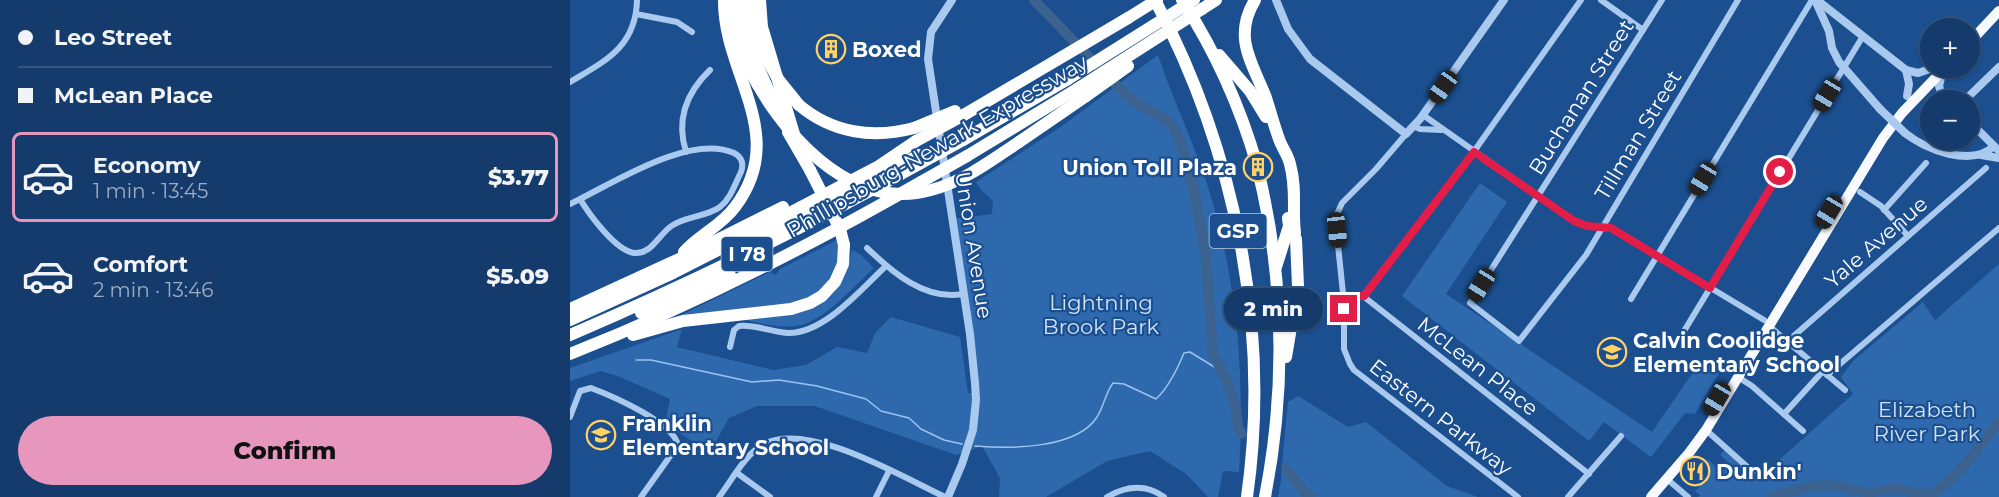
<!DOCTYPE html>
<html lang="en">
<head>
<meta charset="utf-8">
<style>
  body { margin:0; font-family:Montserrat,sans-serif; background:#214673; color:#f1f3f6; height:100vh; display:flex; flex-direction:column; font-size:22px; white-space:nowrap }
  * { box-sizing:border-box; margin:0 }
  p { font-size:20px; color:#9dadc1 }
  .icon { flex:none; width:33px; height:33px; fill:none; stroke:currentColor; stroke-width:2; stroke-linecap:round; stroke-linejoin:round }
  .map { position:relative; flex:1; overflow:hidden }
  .side { display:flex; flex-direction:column; background:#143b6b; width:570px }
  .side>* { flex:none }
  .banner { display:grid; align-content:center; height:132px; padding:0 18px; background:#143b6b }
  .buttons { position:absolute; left:1350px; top:18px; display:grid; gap:12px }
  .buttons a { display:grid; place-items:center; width:60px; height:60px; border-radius:50%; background:#143b6b; box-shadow:0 2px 4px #0004,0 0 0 2px #33557e; font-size:30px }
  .end { position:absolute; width:27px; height:27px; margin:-14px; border:8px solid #e11d48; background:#fff; box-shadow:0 0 0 3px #fff }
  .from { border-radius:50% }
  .bubble { position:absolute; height:42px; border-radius:21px; background:#143b6b; box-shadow:0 2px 4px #0004,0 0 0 2px #33557e; font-size:20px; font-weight:800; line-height:42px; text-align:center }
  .car { position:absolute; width:18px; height:36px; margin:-18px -9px; border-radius:8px; box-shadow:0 0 4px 2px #0007; background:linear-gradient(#222 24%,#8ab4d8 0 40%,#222 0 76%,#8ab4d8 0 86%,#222 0) }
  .banner b { display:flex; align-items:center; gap:21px; height:57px; font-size:22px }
  .banner b+b { border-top:2px solid #33557e }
  .banner i { width:15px; height:15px; background:#f1f3f6 }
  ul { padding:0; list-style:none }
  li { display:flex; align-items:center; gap:18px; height:90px; margin:0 12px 9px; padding:0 6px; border:3px solid transparent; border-radius:9px }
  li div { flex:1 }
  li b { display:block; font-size:22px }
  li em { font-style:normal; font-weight:800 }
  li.on { border-color:#e797bd }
  li>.icon { width:54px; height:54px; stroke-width:1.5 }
  .action { display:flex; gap:12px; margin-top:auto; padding:12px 18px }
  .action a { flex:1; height:69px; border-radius:36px; background:#e797bd; color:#111; font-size:24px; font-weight:800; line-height:69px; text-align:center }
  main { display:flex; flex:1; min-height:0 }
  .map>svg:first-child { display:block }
</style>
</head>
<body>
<main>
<section class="side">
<div class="banner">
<b><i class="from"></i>Leo Street</b>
<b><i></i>McLean Place</b>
</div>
<ul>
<li class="on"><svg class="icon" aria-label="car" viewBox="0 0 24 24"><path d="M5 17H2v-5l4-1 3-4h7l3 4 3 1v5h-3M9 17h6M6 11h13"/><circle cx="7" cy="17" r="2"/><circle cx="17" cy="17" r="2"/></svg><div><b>Economy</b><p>1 min · 13:45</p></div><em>$3.77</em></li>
<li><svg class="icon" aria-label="car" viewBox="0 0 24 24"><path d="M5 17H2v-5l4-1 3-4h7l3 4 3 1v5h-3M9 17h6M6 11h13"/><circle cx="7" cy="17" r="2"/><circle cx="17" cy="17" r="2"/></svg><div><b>Comfort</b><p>2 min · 13:46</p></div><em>$5.09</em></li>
</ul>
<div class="action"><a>Confirm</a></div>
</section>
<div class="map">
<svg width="1429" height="497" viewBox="0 0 1429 497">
  <rect width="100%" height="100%" fill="#1b4f8f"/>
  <g fill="#2e69ad">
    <path d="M588,55C603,100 624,143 638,187C667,279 675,376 669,472L653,471L648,497H638L616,474L580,451L537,461L476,497H429L430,478L412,446L386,455L245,406H187L159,418L140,452L95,424L100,399L50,377L31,371L0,381V368L112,329L107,347L203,370L236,365L267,347L297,353L305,333L321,317L390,337L398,393H406L381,219L422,214L423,201L411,190L406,182L492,126Z"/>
    <path d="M910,183L937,202L876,294L1082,432L1132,359L1149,373L1125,414L1115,413L1081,457L1034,422L1019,441L832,296Z"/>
    <path d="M269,239L270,258L256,287L230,303L109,316L200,272L206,275L210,269Z"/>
    <path d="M282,250L290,254L304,268C284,286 253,323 226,326C210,328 194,324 179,321L177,319C233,313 269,315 282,250Z"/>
    <path d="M1429,264V497H1359L1356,493L1353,497H1128L1130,495L1125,491L1135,480L1130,475L1138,460L1153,472L1159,463L1150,455L1156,447L1189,478L1283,394L1271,377L1283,361L1353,302L1365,320Z"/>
    <path d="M728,396L778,427L796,422L877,486L908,497H708L712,475H711L718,402Z"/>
  </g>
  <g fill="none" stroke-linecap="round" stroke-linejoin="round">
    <g stroke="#9cc4f0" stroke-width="1.5">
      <path d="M66,360H81L182,382L209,380L247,386L296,399L311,411L339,418L351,429L374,440L392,444"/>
      <path d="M405,446C440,449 507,449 527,417C534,406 535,394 543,383L554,384L586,399C599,387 607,370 614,353L620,352L651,371"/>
    </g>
    <g stroke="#3c6290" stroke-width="10">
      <path d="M464,0L555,94L569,105L589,115L597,121L604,128L611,143L621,176L636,256L643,355L656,379L666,408L668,427L672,434"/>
      <path d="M716,469L737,495L741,497"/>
      <path d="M1202,497C1222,491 1245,483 1265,486C1276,487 1286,492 1297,492C1307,493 1318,487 1329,489C1339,491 1354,497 1364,493C1387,478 1412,444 1429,422"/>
    </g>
    <g stroke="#a9c9ee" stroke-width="6">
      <path d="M1031,0L1073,30"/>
      <path d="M1092,0L900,303L949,341L1016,255L1168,0"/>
      <path d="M66,14L107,22L122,32"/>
      <path d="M0,82C35,61 66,47 67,0"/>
      <path d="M853,115L1004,221L1017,226L1041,228L1194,320"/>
      <path d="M843,126L850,129L871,130"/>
      <path d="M836,134L806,169L772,203L767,214L766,226L774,303V349L780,364L784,370L948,497"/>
      <path d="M116,152C106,120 116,93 140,70"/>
      <path d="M1290,192L1311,206L1338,236"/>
      <path d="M0,204L10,199C48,180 121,134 164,153C172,157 174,164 171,172C165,184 161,198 150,207C136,217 117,216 103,225C89,233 82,255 64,253C45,250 19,214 10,199"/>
      <path d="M1314,210L1356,163"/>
      <path d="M297,248C322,272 355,301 393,294"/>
      <path d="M773,296H793L1019,474"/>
      <path d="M793,296L888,174L1011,0"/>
      <path d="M1061,299L1242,0"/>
      <path d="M1199,326L1275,390"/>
      <path d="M1111,336L1293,36"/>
      <path d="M1218,341L1416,168"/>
      <path d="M160,347L164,330L169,326C186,324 203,333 219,333C255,333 291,289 316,266"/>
      <path d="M1257,375L1429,228"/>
      <path d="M1168,377L1182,386L1233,431"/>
      <path d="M1214,414L1253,371"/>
      <path d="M0,417L10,391L21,388C42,396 103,422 108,445L71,497"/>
      <path d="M1136,430L1183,472"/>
      <path d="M167,473L200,497"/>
      <path d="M1097,479L1118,497"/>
      <path d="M149,497C162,480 175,454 194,444C239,421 332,477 375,497"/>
      <path d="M306,497L319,471"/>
      <path d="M537,497C556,486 575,483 594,497"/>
      <path d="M998,497L1051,436"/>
    </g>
    <g stroke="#a9c9ee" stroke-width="8">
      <path d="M706,0L718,29L740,59L836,134L850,119L934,0"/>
      <path d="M1245,0L1259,31L1262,48L1269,62L1310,109"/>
      <path d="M1247,0L1336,70L1348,73L1363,68"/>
      <path d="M1336,70L1339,84L1337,96"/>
      <path d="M1372,74L1369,86L1373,99"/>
      <path d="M1395,100L1429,67"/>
      <path d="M1400,122L1429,151"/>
      <path d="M1335,133C1355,149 1402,168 1424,146"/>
      <path d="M1411,155L1429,158"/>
      <path d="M378,497L392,464L403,430L406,400L405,383L400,334L358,59L361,32L382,0"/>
    </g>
    <g stroke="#f8faff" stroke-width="10">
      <path d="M1400,42L1429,11"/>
      <path d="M1081,497L1119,453L1136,430L1313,138L1332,113L1375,68"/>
    </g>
    <g stroke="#fff" stroke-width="12">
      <path d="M162,0L165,29L176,63"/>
      <path d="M172,0C172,38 190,72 206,106"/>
      <path d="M181,0L182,17L188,43"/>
      <path d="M190,0L192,27L224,134"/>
      <path d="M585,0C665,151 701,328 677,497"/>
      <path d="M612,0C645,51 670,106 687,165"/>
      <path d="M685,0C663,36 681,61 695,95C700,110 704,125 709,139C712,148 718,155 720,164C727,190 722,208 725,233"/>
      <path d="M632,9L646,0"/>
      <path d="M649,55L680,91L696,117"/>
      <path d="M229,105C262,133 303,139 344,128"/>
      <path d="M392,116L558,18"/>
      <path d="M218,132L240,170"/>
      <path d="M393,140L498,79"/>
      <path d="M449,142L516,96"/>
      <path d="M397,156L507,89"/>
      <path d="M688,170C714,277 716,389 695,497"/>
      <path d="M114,252C129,235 151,226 165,207C220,134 153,74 154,0"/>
      <path d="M164,252L349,155"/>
      <path d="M706,267L719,226L718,218"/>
      <path d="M0,309L107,260L213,207"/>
      <path d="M71,313L160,275"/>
      <path d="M0,320L103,273L191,228L309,166L346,141"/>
      <path d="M0,335C119,284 236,227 349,164"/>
      <path d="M63,335L113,321L221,309L240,303L252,296L265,282L273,264L274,245"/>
      <path d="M0,354C121,306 238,247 351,182"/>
      <path d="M716,357L728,286L726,239"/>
    </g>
    <path stroke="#a9c9ee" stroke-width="8" d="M1310,109L1335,133"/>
    <g stroke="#fff" stroke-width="12">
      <path d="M558,18L587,0"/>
      <path d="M188,43L208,79L229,105"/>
      <path d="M176,63C208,129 278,213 361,190C393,182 422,160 449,142"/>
      <path d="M498,79L624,0"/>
      <path d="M507,89L632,9"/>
      <path d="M516,96L558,66"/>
      <path d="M344,128L385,111"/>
      <path d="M346,141L392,116"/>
      <path d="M349,164L393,140"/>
      <path d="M240,170L270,229L274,245"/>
      <path d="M351,182L397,156"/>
    </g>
  </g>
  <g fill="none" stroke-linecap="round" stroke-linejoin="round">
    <path stroke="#e11d48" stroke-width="8" d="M774,309L773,296H794L904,152L1004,221L1017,226L1041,228L1140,288L1210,172"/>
  </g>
  <defs>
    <g id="building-ring" transform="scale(1.5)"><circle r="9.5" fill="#1b4f8f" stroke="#ffd166" stroke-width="1.5"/><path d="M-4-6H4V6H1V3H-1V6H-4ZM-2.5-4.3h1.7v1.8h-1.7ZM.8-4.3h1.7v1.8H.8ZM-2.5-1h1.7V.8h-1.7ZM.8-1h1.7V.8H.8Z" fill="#ffd166"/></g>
    <g id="school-ring" transform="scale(1.5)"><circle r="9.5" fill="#1b4f8f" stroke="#ffd166" stroke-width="1.5"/><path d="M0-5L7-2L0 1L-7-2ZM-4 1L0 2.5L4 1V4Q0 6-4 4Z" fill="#ffd166"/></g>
    <g id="restaurant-ring" transform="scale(1.5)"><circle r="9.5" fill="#1b4f8f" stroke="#ffd166" stroke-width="1.5"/><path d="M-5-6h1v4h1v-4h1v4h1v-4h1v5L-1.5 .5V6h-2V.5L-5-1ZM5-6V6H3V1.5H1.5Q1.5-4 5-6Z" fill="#ffd166"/></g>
  </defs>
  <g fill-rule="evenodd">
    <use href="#building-ring" x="261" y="49"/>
    <use href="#building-ring" x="688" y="167"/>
    <use href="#school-ring" x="1042" y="352"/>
    <use href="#school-ring" x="31" y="435"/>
    <use href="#restaurant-ring" x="1125" y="471"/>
  </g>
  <g text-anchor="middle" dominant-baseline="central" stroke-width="4.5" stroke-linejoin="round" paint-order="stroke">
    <g fill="#1b4f8f" stroke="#bbcadd" stroke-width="1.5">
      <rect x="639.5" y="214" width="57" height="34" rx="4.5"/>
      <rect x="151.5" y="237" width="51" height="34" rx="4.5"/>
    </g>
    <g font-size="20" font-weight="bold" fill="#fff">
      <text x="668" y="231">GSP</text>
      <text x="177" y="254">I 78</text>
    </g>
    <g font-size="21" font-weight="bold" fill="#fff" stroke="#1b4f8f" text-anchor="start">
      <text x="282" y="49">Boxed</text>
      <text x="667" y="167" text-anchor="end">Union Toll Plaza</text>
      <text x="1063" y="340">Calvin Coolidge<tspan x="1063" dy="24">Elementary School</tspan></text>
      <text x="52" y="423">Franklin<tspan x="52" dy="24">Elementary School</tspan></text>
      <text x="1146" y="471">Dunkin'</text>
    </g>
    <g font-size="21" fill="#fff" stroke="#1b4f8f">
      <text transform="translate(1011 97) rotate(-58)">Buchanan Street</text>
      <text transform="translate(1068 135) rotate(-59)">Tillman Street</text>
      <text transform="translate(367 146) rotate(-30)">Phillipsburg-Newark Expressway</text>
      <text transform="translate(1306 242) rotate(-41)">Yale Avenue</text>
      <text transform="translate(404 245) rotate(81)">Union Avenue</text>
      <text transform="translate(908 366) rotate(38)">McLean Place</text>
      <text transform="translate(871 417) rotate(38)">Eastern Parkway</text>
    </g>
    <g font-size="21" fill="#cfe3fa" stroke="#1b4f8f">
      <text x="531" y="302">Lightning<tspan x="531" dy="24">Brook Park</tspan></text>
      <text x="1357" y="409">Elizabeth<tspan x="1357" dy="24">River Park</tspan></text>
    </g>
  </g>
</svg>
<div class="buttons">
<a>+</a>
<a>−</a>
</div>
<i class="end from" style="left:1210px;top:172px"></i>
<i class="end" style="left:774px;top:309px"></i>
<div class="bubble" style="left:654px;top:288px;width:99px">2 min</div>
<i class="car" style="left:873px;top:87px;rotate:215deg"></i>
<i class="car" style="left:1257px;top:95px;rotate:211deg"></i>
<i class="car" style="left:1133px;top:179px;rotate:211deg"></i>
<i class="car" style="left:1259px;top:212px;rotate:211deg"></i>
<i class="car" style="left:767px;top:230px;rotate:174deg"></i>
<i class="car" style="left:911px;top:285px;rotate:212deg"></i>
<i class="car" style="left:1147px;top:399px;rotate:211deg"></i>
</div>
</main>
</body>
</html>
